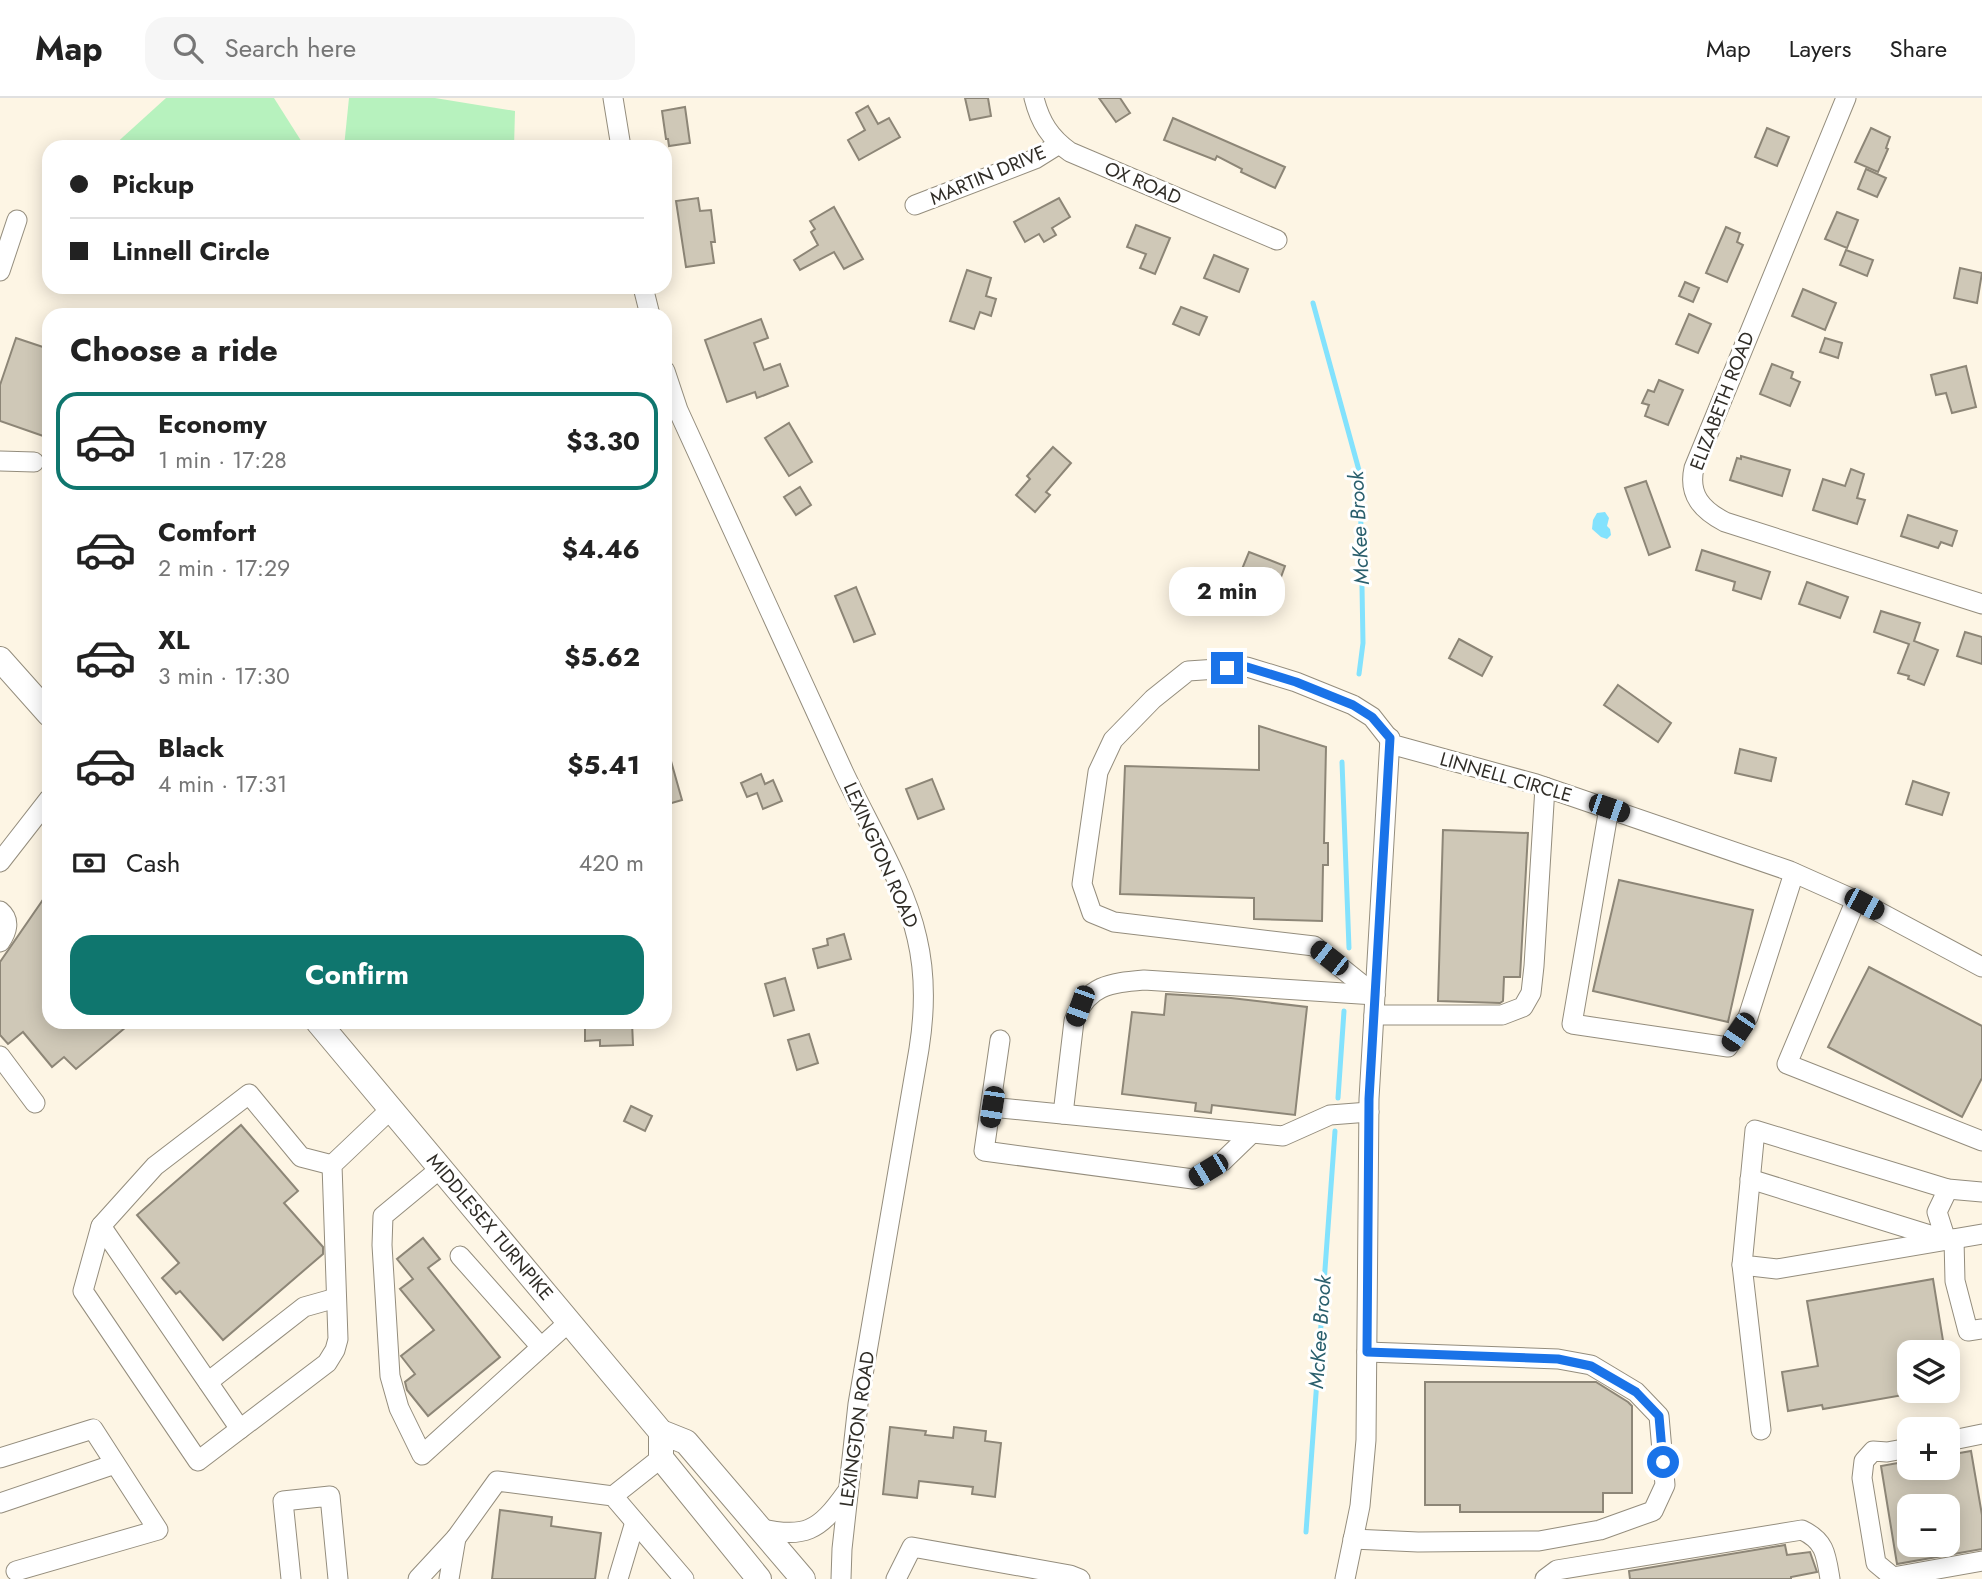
<!DOCTYPE html>
<html lang="en">
<head>
<meta charset="utf-8">
<style>
  body { margin:0; font-family:Jost,sans-serif; background:#f6f6f6; color:#222; height:100vh; display:flex; flex-direction:column; font-size:26px; white-space:nowrap }
  * { box-sizing:border-box; margin:0 }
  p { font-size:23px; color:#767676 }
  .icon { flex:none; width:38px; height:38px; fill:none; stroke:currentColor; stroke-width:2; stroke-linecap:round; stroke-linejoin:round }
  .map { position:relative; flex:1; overflow:hidden }
  .side { position:absolute; left:42px; top:210px; width:630px; height:721px; display:flex; flex-direction:column; background:#fff; border-radius:21px; box-shadow:0 4px 18px #0003 }
  .side>* { flex:none }
  .top-card { position:absolute; left:42px; top:42px; width:630px; height:154px; border-radius:21px; box-shadow:0 4px 18px #0003; display:grid; align-content:center; height:154px; padding:0 28px; background:#fff }
  .fabs { position:absolute; left:1897px; top:1242px; display:grid; gap:14px }
  .fabs a { display:grid; place-items:center; width:63px; height:63px; border-radius:14px; background:#fff; box-shadow:0 4px 18px #0003; font-size:35px }
  .end { position:absolute; width:32px; height:32px; margin:-16px; border:9px solid #1a73e8; background:#fff; box-shadow:0 0 0 4px #fff }
  .from { border-radius:50% }
  .bubble { position:absolute; height:49px; border-radius:21px; background:#fff; box-shadow:0 4px 18px #0003; font-size:23px; font-weight:700; line-height:49px; text-align:center }
  .car { position:absolute; width:21px; height:42px; margin:-21px -10px; border-radius:9px; box-shadow:0 0 5px 2px #0007; background:linear-gradient(#222 24%,#8ab4d8 0 40%,#222 0 76%,#8ab4d8 0 86%,#222 0) }
  .top-card b { display:flex; align-items:center; gap:24px; height:66px; font-size:26px }
  .top-card b+b { border-top:2px solid #e0e0e0 }
  .top-card i { width:18px; height:18px; background:#222 }
  ul { padding:0; list-style:none }
  li { display:flex; align-items:center; gap:21px; height:98px; margin:0 14px 10px; padding:0 14px; border:4px solid transparent; border-radius:21px }
  li div { flex:1 }
  li b { display:block; font-size:26px }
  li em { font-style:normal; font-weight:700 }
  li.selected { border-color:#0f766e }
  li>.icon { width:63px; height:63px; stroke-width:1.5 }
  h2 { padding:0 28px; font-size:32px; line-height:84px }
  .pay { display:flex; align-items:center; gap:18px; height:77px; padding:0 28px; font-size:26px }
  .pay p { margin-inline-start:auto }
  .cta { display:flex; gap:14px; margin-top:auto; padding:14px 28px }
  .cta a { flex:1; height:80px; border-radius:21px; background:#0f766e; color:#fff; font-size:28px; font-weight:700; line-height:80px; text-align:center }
  header { display:flex; align-items:center; gap:42px; box-sizing:border-box; height:98px; padding:0 35px; background:#fff; border-bottom:2px solid #e0e0e0 }
  header strong { font-size:33px }
  nav { display:flex; gap:38px; margin-inline-start:auto; font-size:24px }
  .search { width:490px; height:63px; background:#f6f6f6; display:flex; align-items:center; gap:18px; box-sizing:border-box; padding:0 24px; border-radius:21px; color:#767676; font-size:26px }
  .map>svg:first-child { display:block }
</style>
</head>
<body>
<header>
<strong>Map</strong>
<div class="search"><svg class="icon" aria-label="search" viewBox="0 0 24 24"><circle cx="10" cy="10" r="6"/><path d="M15 15l6 6"/></svg>Search here</div>
<nav><a>Map</a><a>Layers</a><a>Share</a></nav>
</header>
<div class="map">
<svg width="1982" height="1481" viewBox="0 0 1982 1481">
  <rect width="100%" height="100%" fill="#fdf5e4"/>
  <g fill="#b7f2be">
    <path d="M166,0H274L305,49H112Z"/>
    <path d="M349,0H435L515,13L514,49H344Z"/>
  </g>
  <path fill="#83e2fd" d="M1605,414L1609,420L1607,428L1610,431L1611,437L1607,441L1601,439L1592,431L1593,422L1597,415Z"/>
  <g fill="none" stroke-linecap="round" stroke-linejoin="round">
    <g stroke="#83e2fd" stroke-width="5">
      <path d="M1313,205L1360,376L1363,545L1359,576"/>
      <path d="M1342,664L1349,850"/>
      <path d="M1338,1000L1344,913"/>
      <path d="M1306,1434L1335,1033"/>
    </g>
  </g>
  <g fill="#cfc8b7" stroke="#8d8677" stroke-width="2" fill-rule="evenodd">
    <path d="M965,0H988L991,18L970,22Z"/>
    <path d="M1099,0H1120L1130,15L1116,24Z"/>
    <path d="M868,8L878,26L889,20L900,39L859,62L848,42L865,32L856,15Z"/>
    <path d="M685,9L690,45L669,48L668,41H666L662,13Z"/>
    <path d="M1173,20L1285,69L1275,90L1241,74L1242,71L1217,58L1215,62L1164,42Z"/>
    <path d="M1767,30L1789,39L1777,68L1755,59Z"/>
    <path d="M1871,30L1890,39L1886,50L1888,51L1878,74L1855,64Z"/>
    <path d="M1866,71L1886,80L1877,99L1858,91Z"/>
    <path d="M698,100L700,113L711,112L715,144H711L714,165L686,169L676,103Z"/>
    <path d="M1059,100L1070,119L1052,130L1056,137L1044,144L1039,136L1025,144L1014,124Z"/>
    <path d="M834,109L863,161L844,171L834,154L800,172L794,162L818,147L811,134L815,131L810,123Z"/>
    <path d="M1837,114L1858,122L1847,150L1825,141Z"/>
    <path d="M1136,127L1170,140L1155,176L1140,170L1146,156L1127,149Z"/>
    <path d="M1726,129L1740,135L1737,144L1743,147L1727,184L1706,175Z"/>
    <path d="M1846,152L1873,162L1867,178L1840,167Z"/>
    <path d="M1214,157L1248,171L1239,194L1204,180Z"/>
    <path d="M1960,170L1982,175L1977,205L1954,200Z"/>
    <path d="M967,172L991,180L986,198L996,201L991,218L980,214L974,231L950,223Z"/>
    <path d="M1685,184L1699,190L1693,204L1679,198Z"/>
    <path d="M1803,191L1836,205L1825,232L1792,218Z"/>
    <path d="M1181,209L1207,219L1199,237L1173,226Z"/>
    <path d="M1689,216L1711,226L1698,255L1676,246Z"/>
    <path d="M761,221L768,240L754,245L764,272L780,266L788,288L757,300L755,294L727,304L705,242Z"/>
    <path d="M16,240L49,251V340L0,323V287Z"/>
    <path d="M1825,240L1842,245L1838,260L1820,254Z"/>
    <path d="M1772,266L1793,274L1791,280L1800,284L1790,308L1760,296Z"/>
    <path d="M1966,268L1976,309L1952,315L1946,295L1936,297L1931,277Z"/>
    <path d="M1659,282L1683,292L1668,327L1645,318L1649,307L1642,305L1648,292L1654,294Z"/>
    <path d="M789,325L812,364L789,378L765,340Z"/>
    <path d="M1053,349L1071,365L1046,394L1050,397L1035,414L1016,397L1030,381L1027,378Z"/>
    <path d="M1741,358L1790,372L1782,398L1730,382L1737,360L1741,361Z"/>
    <path d="M1851,371L1864,376L1857,400L1865,402L1857,426L1813,412L1823,381L1845,388Z"/>
    <path d="M1646,383L1670,449L1649,457L1625,390Z"/>
    <path d="M800,389L811,407L796,417L784,399Z"/>
    <path d="M1908,417L1957,433L1952,448L1941,444L1938,450L1901,438Z"/>
    <path d="M1702,452L1770,474L1761,501L1733,492L1735,484L1696,472Z"/>
    <path d="M1249,454L1285,468L1277,490L1240,476Z"/>
    <path d="M1807,484L1848,499L1840,520L1799,506Z"/>
    <path d="M856,489L875,536L854,544L835,498Z"/>
    <path d="M1881,513L1920,525L1914,543L1938,552L1924,587L1908,581L1909,578L1898,575L1909,546L1874,534Z"/>
    <path d="M1965,534L1982,539V566L1957,558Z"/>
    <path d="M1459,541L1492,559L1482,578L1449,560Z"/>
    <path d="M1618,587L1671,625L1658,644L1604,607Z"/>
    <path d="M1259,628L1326,649L1324,745H1328V767H1323L1322,823L1254,821V800L1120,796L1125,668L1259,672Z"/>
    <path d="M1740,651L1776,660L1771,683L1735,675Z"/>
    <path d="M669,656L682,702L665,707V657Z"/>
    <path d="M761,676L765,686L773,682L782,703L763,711L757,695L747,699L741,685Z"/>
    <path d="M932,681L944,711L918,721L906,691Z"/>
    <path d="M1913,683L1949,695L1942,717L1906,706Z"/>
    <path d="M1443,732L1528,735L1520,879H1504L1503,903L1500,905L1438,903Z"/>
    <path d="M1619,782L1753,812L1728,924L1593,893Z"/>
    <path d="M49,793V924H132L76,971L64,959L52,969L23,934L8,946L0,937V864Z"/>
    <path d="M844,836L851,861L818,870L813,851L828,847L827,841Z"/>
    <path d="M1869,869L1982,928V980L1962,1019L1828,949Z"/>
    <path d="M785,880L794,912L774,918L765,886Z"/>
    <path d="M1166,896L1231,900L1307,909L1295,1017L1212,1007L1211,1015L1195,1013L1196,1005L1122,996L1132,914L1164,917Z"/>
    <path d="M632,924L633,947L600,948V942L585,943V925Z"/>
    <path d="M809,936L818,965L797,972L788,942Z"/>
    <path d="M631,1008L652,1018L645,1033L624,1023Z"/>
    <path d="M241,1027L298,1093L284,1105L323,1149V1156L223,1242L180,1193L176,1196L162,1180L179,1165L137,1117Z"/>
    <path d="M423,1140L440,1161L428,1170L500,1259L428,1318L407,1292L405,1284L415,1276L401,1258L434,1232L400,1191L413,1181L397,1161Z"/>
    <path d="M1933,1181L1945,1255H1909V1296L1823,1311L1822,1307L1788,1313L1782,1274L1818,1268L1807,1203Z"/>
    <path d="M1425,1284H1596L1628,1304L1632,1308V1395H1603V1414H1460V1407H1425Z"/>
    <path d="M890,1329L926,1333L925,1337L953,1340L954,1329L986,1333L985,1343L1001,1345L995,1399L972,1396L973,1389L919,1383L917,1400L883,1396Z"/>
    <path d="M1971,1353L1982,1417V1451L1897,1466L1881,1368L1909,1363V1370H1948V1357ZM1909,1409H1948V1447H1909Z"/>
    <path d="M500,1412L552,1419L551,1428L601,1435L595,1481H492Z"/>
    <path d="M1785,1447L1787,1457L1810,1454L1817,1474L1791,1479V1481H1630L1629,1473Z"/>
  </g>
  <g fill="none" stroke-linecap="round" stroke-linejoin="round">
    <g stroke="#948d7d" stroke-width="21">
      <g id="minor">
        <path d="M613,0L621,49"/>
        <path d="M1034,0C1040,24 1050,40 1070,54L1277,142"/>
        <path d="M1846,0L1694,370C1688,397 1702,412 1725,424L1982,506"/>
        <path d="M915,107L1035,61L1059,46"/>
        <path d="M0,173L17,122"/>
        <path d="M643,189L650,217"/>
        <path d="M665,273L678,312C733,433 789,554 844,675C868,726 905,786 917,840C926,878 925,913 919,951L858,1306L842,1451L841,1481"/>
        <path d="M0,363L34,364"/>
        <path d="M1609,710L1572,926L1728,949L1748,919L1794,775"/>
        <path d="M0,764L49,701"/>
        <path d="M1856,802L1787,966L1982,1043"/>
        <path d="M0,813C11,822 7,834 0,844"/>
        <path d="M1375,897L1314,848L1114,824L1092,815L1082,786L1098,674L1113,642L1153,601L1188,573L1247,569L1296,584L1353,607L1372,619L1394,647L1536,686L1790,773L1864,806L1982,869"/>
        <path d="M1374,917H1502L1523,909L1531,895L1534,868L1545,689"/>
        <path d="M1000,942L984,1053L1193,1081L1223,1063L1252,1035"/>
        <path d="M0,958L35,1005"/>
        <path d="M991,1009L1283,1038L1330,1017L1369,1014"/>
        <path d="M1063,1016L1074,923C1087,887 1110,885 1144,882L1375,897"/>
        <path d="M441,1070L383,1118L382,1147L390,1278L399,1310L422,1357L569,1224"/>
        <path d="M1750,1081L1946,1142L1937,1114L1948,1091"/>
        <path d="M1982,1094L1948,1091L1755,1032L1742,1167L1777,1171L1982,1136"/>
        <path d="M101,1128L83,1193L198,1363L327,1265L335,1252L338,1241L332,1067L392,1010"/>
        <path d="M1954,1141L1955,1183L1968,1233L1982,1231"/>
        <path d="M460,1158L541,1249"/>
        <path d="M1742,1167L1761,1332"/>
        <path d="M208,1284L304,1209L336,1200"/>
        <path d="M240,1331L101,1128L155,1068L249,996L301,1059L332,1067"/>
        <path d="M1948,1343L1982,1336"/>
        <path d="M1909,1350L1887,1354L1873,1353L1864,1363L1862,1380L1876,1465L1893,1479L1982,1463"/>
        <path d="M0,1360L93,1331L158,1432L16,1473"/>
        <path d="M613,1398L661,1360"/>
        <path d="M0,1405L115,1366"/>
        <path d="M758,1430C805,1441 819,1433 846,1395"/>
        <path d="M456,1440L497,1383L613,1398L684,1481"/>
        <path d="M1353,1441L1418,1444L1539,1443L1600,1432L1653,1413L1665,1387L1659,1318L1636,1294L1591,1267L1558,1261L1367,1254"/>
        <path d="M291,1481L283,1403L330,1398L338,1481"/>
        <path d="M418,1481L456,1440L449,1481"/>
        <path d="M618,1481L635,1424"/>
        <path d="M896,1481L912,1449L1070,1477L1080,1481"/>
        <path d="M1345,1481L1360,1408L1366,1342L1369,1001L1390,640"/>
        <path d="M1545,1481L1557,1472L1802,1432C1825,1443 1826,1456 1830,1481"/>
      </g>
    </g>
    <g stroke="#948d7d" stroke-width="26">
      <g id="major">
        <path d="M0,561L49,616"/>
        <path d="M318,924L661,1334L686,1344L803,1481"/>
        <path d="M661,1334V1360L759,1481"/>
      </g>
    </g>
    <use href="#minor" stroke="#fff" stroke-width="19"/>
    <use href="#major" stroke="#fff" stroke-width="24"/>
  </g>
  <g fill="none" stroke-linecap="round" stroke-linejoin="round">
    <path stroke="#1a73e8" stroke-width="9" d="M1227,570L1247,569L1296,584L1353,607L1372,619L1390,640L1369,1001L1367,1254L1558,1261L1591,1268L1636,1294L1659,1318L1663,1364"/>
  </g>
  <g text-anchor="middle" dominant-baseline="central" stroke-width="6" stroke-linejoin="round" paint-order="stroke">
    <g font-size="19" fill="#302d27" stroke="#fff">
      <text transform="translate(988 77) rotate(-23)">MARTIN DRIVE</text>
      <text transform="translate(1143 85) rotate(23)">OX ROAD</text>
      <text transform="translate(1722 303) rotate(-69)">ELIZABETH ROAD</text>
      <text transform="translate(1506 679) rotate(16)">LINNELL CIRCLE</text>
      <text transform="translate(881 757) rotate(66)">LEXINGTON ROAD</text>
      <text transform="translate(490 1129) rotate(50)">MIDDLESEX TURNPIKE</text>
      <text transform="translate(857 1331) rotate(-82)">LEXINGTON ROAD</text>
    </g>
    <g font-size="21" font-style="italic" fill="#2a5f6d" stroke="#fff">
      <text transform="translate(1359 430) rotate(-93)">McKee Brook</text>
      <text transform="translate(1320 1234) rotate(-86)">McKee Brook</text>
    </g>
  </g>
</svg>
<div class="fabs">
<a><svg class="icon" aria-label="layers" viewBox="0 0 24 24"><path d="M12 4l9 5-9 5-9-5zM3 14l9 5 9-5"/></svg></a>
<a>+</a>
<a>−</a>
</div>
<i class="end from" style="left:1663px;top:1364px"></i>
<i class="end" style="left:1227px;top:570px"></i>
<div class="bubble" style="left:1169px;top:469px;width:116px">2 min</div>
<i class="car" style="left:1609px;top:710px;rotate:109deg"></i>
<i class="car" style="left:1864px;top:806px;rotate:118deg"></i>
<i class="car" style="left:1329px;top:860px;rotate:308deg"></i>
<i class="car" style="left:1080px;top:908px;rotate:200deg"></i>
<i class="car" style="left:1738px;top:934px;rotate:214deg"></i>
<i class="car" style="left:992px;top:1009px;rotate:189deg"></i>
<i class="car" style="left:1208px;top:1072px;rotate:239deg"></i>
<div class="top-card">
<b><i class="from"></i>Pickup</b>
<b><i></i>Linnell Circle</b>
</div>
<section class="side">
<h2>Choose a ride</h2>
<ul>
<li class="selected"><svg class="icon" aria-label="car" viewBox="0 0 24 24"><path d="M5 17H2v-5l4-1 3-4h7l3 4 3 1v5h-3M9 17h6M6 11h13"/><circle cx="7" cy="17" r="2"/><circle cx="17" cy="17" r="2"/></svg><div><b>Economy</b><p>1 min · 17:28</p></div><em>$3.30</em></li>
<li><svg class="icon" aria-label="car" viewBox="0 0 24 24"><path d="M5 17H2v-5l4-1 3-4h7l3 4 3 1v5h-3M9 17h6M6 11h13"/><circle cx="7" cy="17" r="2"/><circle cx="17" cy="17" r="2"/></svg><div><b>Comfort</b><p>2 min · 17:29</p></div><em>$4.46</em></li>
<li><svg class="icon" aria-label="car" viewBox="0 0 24 24"><path d="M5 17H2v-5l4-1 3-4h7l3 4 3 1v5h-3M9 17h6M6 11h13"/><circle cx="7" cy="17" r="2"/><circle cx="17" cy="17" r="2"/></svg><div><b>XL</b><p>3 min · 17:30</p></div><em>$5.62</em></li>
<li><svg class="icon" aria-label="car" viewBox="0 0 24 24"><path d="M5 17H2v-5l4-1 3-4h7l3 4 3 1v5h-3M9 17h6M6 11h13"/><circle cx="7" cy="17" r="2"/><circle cx="17" cy="17" r="2"/></svg><div><b>Black</b><p>4 min · 17:31</p></div><em>$5.41</em></li>
</ul>
<div class="pay"><svg class="icon" aria-label="cash" viewBox="0 0 24 24"><path d="M3 7h18v10H3z"/><circle cx="12" cy="12" r="2"/></svg>Cash<p>420 m</p></div>
<div class="cta"><a>Confirm</a></div>
</section>
</div>
</body>
</html>
